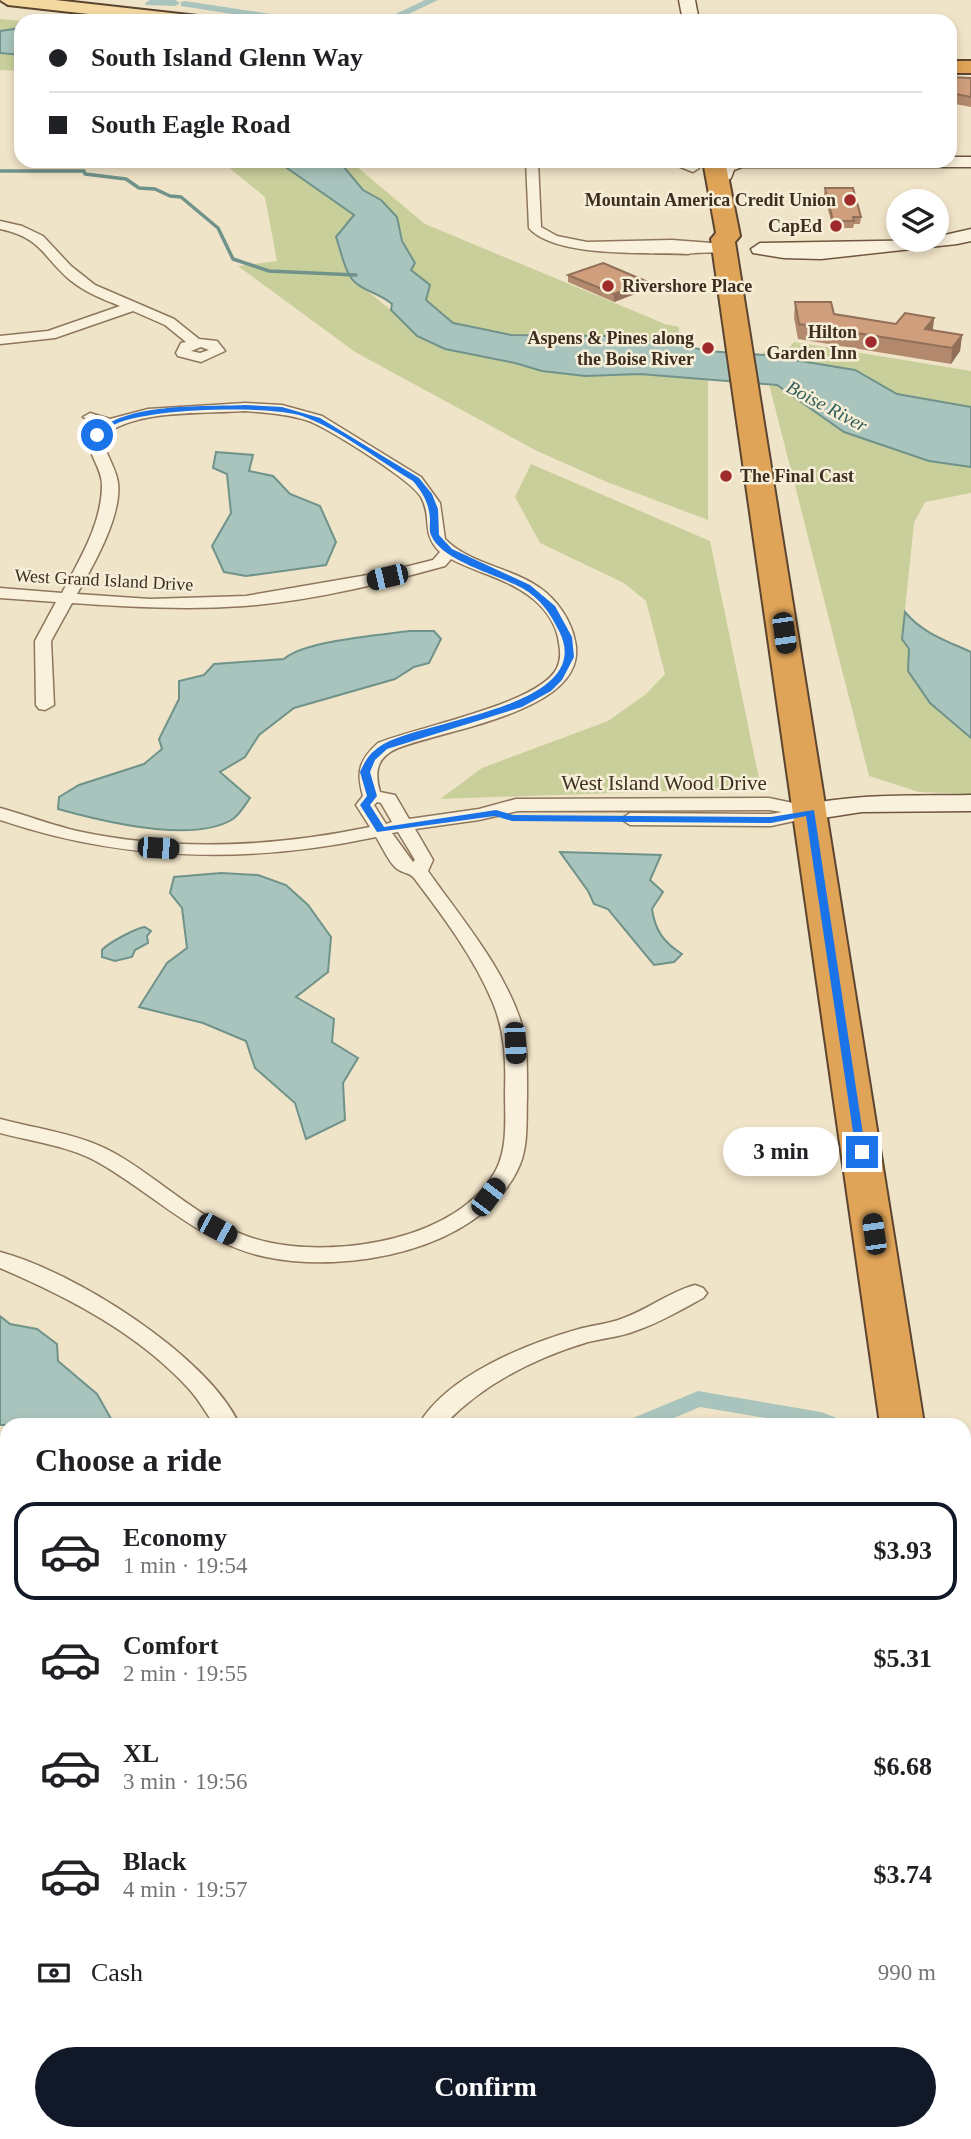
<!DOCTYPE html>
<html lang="en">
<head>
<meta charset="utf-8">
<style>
  body { margin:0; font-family:Georgia,serif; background:#f2f2f2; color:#202124; height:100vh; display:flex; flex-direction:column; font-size:26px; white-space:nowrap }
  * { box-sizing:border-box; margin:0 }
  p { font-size:23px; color:#757577 }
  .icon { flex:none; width:38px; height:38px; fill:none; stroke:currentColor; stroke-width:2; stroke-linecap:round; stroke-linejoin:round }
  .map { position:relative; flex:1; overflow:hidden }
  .side { position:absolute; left:0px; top:1418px; width:971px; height:723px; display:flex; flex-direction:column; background:#fff; border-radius:21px 21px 0 0; box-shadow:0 4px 10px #0003 }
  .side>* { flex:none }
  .top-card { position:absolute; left:14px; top:14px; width:943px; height:154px; border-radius:21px; box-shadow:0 4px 10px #0003; display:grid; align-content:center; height:154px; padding:0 35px; background:#fff }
  .controls { position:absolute; left:886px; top:189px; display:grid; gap:14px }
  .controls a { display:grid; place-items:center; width:63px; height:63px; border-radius:50%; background:#fff; box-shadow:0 4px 10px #0003; font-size:35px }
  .end { position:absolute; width:32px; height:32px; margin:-16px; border:9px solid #1a73e8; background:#fff; box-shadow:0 0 0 4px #fff }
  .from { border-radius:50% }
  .bubble { position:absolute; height:49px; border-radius:24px; background:#fff; box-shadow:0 4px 10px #0003; font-size:23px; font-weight:600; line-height:49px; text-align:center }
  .car { position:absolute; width:21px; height:42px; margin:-21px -10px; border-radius:9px; box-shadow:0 0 5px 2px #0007; background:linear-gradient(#222 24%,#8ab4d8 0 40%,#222 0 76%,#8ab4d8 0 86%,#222 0) }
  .top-card b { display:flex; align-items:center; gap:24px; height:66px; font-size:26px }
  .top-card b+b { border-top:2px solid #e0e0e0 }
  .top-card i { width:18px; height:18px; background:#202124 }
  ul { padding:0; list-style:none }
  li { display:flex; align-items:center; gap:21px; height:98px; margin:0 14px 10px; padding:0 21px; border:4px solid transparent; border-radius:21px }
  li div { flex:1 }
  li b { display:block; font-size:26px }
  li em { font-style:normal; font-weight:600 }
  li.selected { border-color:#111827 }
  li>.icon { width:63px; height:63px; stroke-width:1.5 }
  h2 { padding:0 35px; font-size:32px; line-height:84px }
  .pay { display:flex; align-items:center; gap:18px; height:77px; padding:0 35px; font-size:26px }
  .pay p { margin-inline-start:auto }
  .primary-button { display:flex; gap:14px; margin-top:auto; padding:14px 35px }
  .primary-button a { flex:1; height:80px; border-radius:42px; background:#111827; color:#fff; font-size:28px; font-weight:600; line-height:80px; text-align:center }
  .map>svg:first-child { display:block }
</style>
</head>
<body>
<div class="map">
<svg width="971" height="2139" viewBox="0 0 971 2139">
  <rect width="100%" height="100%" fill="#f0e4c8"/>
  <g fill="#c9cf9b">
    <path d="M0,19L23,21L21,71L0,70Z"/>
    <path d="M221,161H277L355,215L346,225L345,260L351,278L391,310L417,336L445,349L515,363L542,371L585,376L640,374L708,380V520L607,482L537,451L355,352L238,266L277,261L265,197Z"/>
    <path d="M339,161H350L425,224L665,324L679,327V340L690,345L606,336L511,335L453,323L426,299L430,285L411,270L415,263L402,241L397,217L381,200L363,190Z"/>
    <path d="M794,342L971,371V409L897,394L868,377L764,355L763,352L786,351Z"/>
    <path d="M769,384L777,385L929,461L971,467V493L925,502L914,523L902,639L909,649L908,671L971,738V794L919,792L869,776Z"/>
    <path d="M531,464L710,541L761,788L440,799L482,768L608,721L646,694L665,674L646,601L624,583L540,543L515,497Z"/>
  </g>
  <g fill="#a9c4bc" stroke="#6f938a" stroke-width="2">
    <path d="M21,28V55L0,53V31Z"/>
    <path d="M277,161H339L363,190L381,200L397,217L402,241L415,263L411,270L430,285L426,300L453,323L468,326L511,335L606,336L678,344L707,351L764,355L855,370L897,394L971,407V467L929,461L844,432L777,385L640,374L585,376L542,371L515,363L445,349L417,336L391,310L392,304C381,294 367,292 357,284C345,276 341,250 336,237L354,215Z"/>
    <path d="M216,452L253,455L249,471L273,476L290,494L320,506L336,542L326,565L246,576L224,572L212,546L231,513L227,474L213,468Z"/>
    <path d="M905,612C922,633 947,641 971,652V738L930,703L908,671L909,649L902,639Z"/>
    <path d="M409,631H434L441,639L429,663L414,667L395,679L294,708L259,735L245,757L220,772L250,798C245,805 240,814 233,819C193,844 101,821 58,809L59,797L79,785L144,764L162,749L159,739L179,699V681L204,675L214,664L284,659C303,641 380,635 409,631Z"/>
    <path d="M560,852L661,855L650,880L663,892L652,909C655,930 663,942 682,954L674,962L654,965L608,909L594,904L588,891Z"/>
    <path d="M221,873L258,875L286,885L308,905L331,937L328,972L296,997L334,1019L332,1042L358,1058L343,1083L345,1120L306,1139L295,1103L255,1068L246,1041L203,1023L139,1007L167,963L187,948L182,908L170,893L174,877Z"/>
    <path d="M145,927L151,931L147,936L148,943L135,950L132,957L115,961L102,957V950C108,943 136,928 145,927Z"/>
    <path d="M0,1316L10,1324L37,1329L57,1344L58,1361L97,1394L114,1424L0,1425Z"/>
  </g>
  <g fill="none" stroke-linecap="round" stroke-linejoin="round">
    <path stroke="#6f938a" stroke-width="3.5" d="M0,171H84L85,174L126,179L139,188L155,189L170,196L181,197L218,228L233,259L269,271L356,275"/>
    <g fill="#a9c4bc" fill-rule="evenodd">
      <path d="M150,0H175L180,3L175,6L146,5L145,3Z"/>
      <path d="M425,0H438L394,21H381Z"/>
      <path d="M185,1L277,15L282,18L277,21L181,6V2Z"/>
      <path d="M698,1391L821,1412L837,1418L840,1424H802L700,1407L660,1424H630L633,1418Z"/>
      <path d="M964,1495L971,1497V1515L964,1513Z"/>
    </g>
    <g stroke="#8d765c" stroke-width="3">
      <g id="street">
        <path d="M526,161H538L541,227L557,236L587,242L672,240L725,244L732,248C721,255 701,251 688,254C648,252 555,258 529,228Z"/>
        <path d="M620,161H688L699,168L693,172L678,166L626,165Z"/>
        <path d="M0,221L22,226L43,236L71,266L95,285L174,319L199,339L217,341L225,351L201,362L178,356L176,353L181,343L186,342L165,325L133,311L55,338L0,344V336L48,331L120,306C102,299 85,292 70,280C42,256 42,238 0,229ZM201,347L209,350L200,353L191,351Z"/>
        <path d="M245,403L282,405L322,416L421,477L440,503L445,539C471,565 511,567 540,588C557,600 571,620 575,641C591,711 446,729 398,748C377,757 374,771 380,792L395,795L409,819L479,809L516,799L769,798L817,808L819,812L817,816L771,826L630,825L621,819L630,813L771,814L782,812L769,810L518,811L479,820L415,829L433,860L428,871C461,918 501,964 520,1019C528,1044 527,1072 527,1098C526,1122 529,1149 517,1171C477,1251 347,1274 266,1257C202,1244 156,1196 101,1164C71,1146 34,1142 0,1133V1119C38,1129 82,1134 116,1154C165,1182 210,1230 267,1242C337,1258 459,1240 496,1170C508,1147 505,1117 505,1092C506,1061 505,1032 493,1003C475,959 443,916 414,878C409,872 401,873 396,868C388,861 382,846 376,837C249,864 124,862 0,820V808C26,815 51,825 77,831C174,852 273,847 370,827L356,805L363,796C356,772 359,760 378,743C417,727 540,704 557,668C562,657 560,649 558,637C554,620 542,605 528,595C505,578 475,572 451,559L445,566C380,584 312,601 244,606C187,610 130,607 72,603L51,641L54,705L45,710L39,709L36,705L35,641L56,602L0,598V588L62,593C79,560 102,524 102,485C102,462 76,446 99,425L83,417L90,413L110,419L148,409ZM245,411C267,413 288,414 309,421C329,429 412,480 421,497C433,518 420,532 440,552L433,560L385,572L246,596L150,599L77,594C93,566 122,516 118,483C116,466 103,453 104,436C134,409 205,414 245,411ZM377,802L381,803L392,822L386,824L374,805ZM398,832L415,860L413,862L392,833Z"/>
        <path d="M0,1252C73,1271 207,1355 239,1424H214C206,1413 199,1400 189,1389C139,1334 68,1297 0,1268Z"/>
        <path d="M695,1285L703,1288L707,1293L703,1298C681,1310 659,1323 635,1331C620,1337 604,1338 588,1342C535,1358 483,1384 445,1424H419C448,1375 526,1344 579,1329C593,1325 608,1324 621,1319C647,1310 669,1292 695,1285Z"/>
        <path d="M964,1518L971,1520V1540L964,1538Z"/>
        <rect x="964" y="1577" width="7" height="20"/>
        <path d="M0,1653L7,1655V1677L0,1675Z"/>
        <path d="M971,1978V2004L964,2005V1979Z"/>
        <path d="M422,2133H460L463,2139H424Z"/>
        <path d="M543,2133H575L574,2139H542Z"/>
        <path d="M583,2133H615L613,2139H581Z"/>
      </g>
    </g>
    <g stroke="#6f573f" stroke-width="3">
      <g id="secondary">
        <path d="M679,0H695L699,21H683Z"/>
        <path d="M950,157H971V167H742L734,170L731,178L723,185H711L708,181L716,172L719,163L726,161H950Z"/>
        <path d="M971,229V241L957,244L821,259L784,258L753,253L751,249L760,243L936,240V237Z"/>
        <path d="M971,795V811L862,812L810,820L801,818L797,812L801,806C856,793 914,796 971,795Z"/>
      </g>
    </g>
    <g stroke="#5b4430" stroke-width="4">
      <path id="primary" d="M0,0H55L198,16L207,21H151L8,5Z"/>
    </g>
    <g stroke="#5b4430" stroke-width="4">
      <g id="highway">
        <rect x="950" y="61" width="21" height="12"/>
        <path d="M703,161H725L740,236L735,242L924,1424H880L711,239L716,233Z"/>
        <path d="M964,1818L971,1820V1908L964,1905Z"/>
      </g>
    </g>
    <use href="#street" fill="#faf1dc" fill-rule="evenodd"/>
    <use href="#secondary" fill="#faf1dc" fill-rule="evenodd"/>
    <use href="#primary" fill="#f3d9a0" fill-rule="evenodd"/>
    <use href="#highway" fill="#e0a458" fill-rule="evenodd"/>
  </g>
  <g fill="#b2896c">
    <path d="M950,77L971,78V107L950,103Z"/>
    <path d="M825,188L861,217L860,224H854L853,228H833L824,195Z"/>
    <path d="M568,275L648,289L614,302L568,282Z"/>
    <path d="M795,302L834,314L896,324L934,318L933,330L962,335L960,351L951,364L798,339L794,318Z"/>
  </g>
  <g fill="#916f58">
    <path d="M648,282V289L614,302V294Z"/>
    <path d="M934,318L932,333L924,344L925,329Z"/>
    <path d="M962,335L960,351L951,364L952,348Z"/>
  </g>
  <g fill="#cf9f7d" stroke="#916f58" stroke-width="2">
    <path d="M950,77L971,78V97L950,93Z"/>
    <path d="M825,188H853L861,217H853L854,221H833Z"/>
    <path d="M603,263L648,282L614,294L568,275Z"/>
    <path d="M795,302H831L834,314L896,324L905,313L934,318L925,329L962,335L952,348L799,324Z"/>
  </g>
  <path fill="#1a73e8" d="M245,405L282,407L320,418L419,478L432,494L438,509L439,535L452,549L530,585L555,606L572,637L574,657L562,680L551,691L522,707L387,749L375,760L370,772L377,796L370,805L384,827L496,810L513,815L771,817L814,810L866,1154L856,1152L806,816L771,823L512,821L495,816L377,832L360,805L367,796L360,772C365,761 369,754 379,747C416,720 599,709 559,631C550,613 540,598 522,588C499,575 441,561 431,535C429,531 430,524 430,519C429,503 423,493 413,481C381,462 337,428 302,416C269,405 141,408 112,426C107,429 103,434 100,437L93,435C124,402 201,407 245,405Z"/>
  <g fill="#9e2a2b" stroke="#f7eed8" stroke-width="2.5">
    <circle cx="850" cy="200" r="7"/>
    <circle cx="836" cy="226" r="7"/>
    <circle cx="608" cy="286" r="7"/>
    <circle cx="871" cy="342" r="7"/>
    <circle cx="708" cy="348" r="7"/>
    <circle cx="726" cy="476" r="7"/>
  </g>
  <g text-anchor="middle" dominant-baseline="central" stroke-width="5" stroke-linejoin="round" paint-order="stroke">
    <g font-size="18" font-weight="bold" fill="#3d2e20" stroke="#f7eed8" text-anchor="end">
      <text x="836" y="200">Mountain America Credit Union</text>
      <text x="822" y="226">CapEd</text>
      <text x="622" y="286" text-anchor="start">Rivershore Place</text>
      <text x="857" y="332">Hilton<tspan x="857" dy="21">Garden Inn</tspan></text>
      <text x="694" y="338">Aspens &amp; Pines along<tspan x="694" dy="21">the Boise River</tspan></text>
      <text x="740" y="476" text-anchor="start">The Final Cast</text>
    </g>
    <g font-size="18" fill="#3d2e20" stroke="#f7eed8">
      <text transform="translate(104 580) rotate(3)">West Grand Island Drive</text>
    </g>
    <g font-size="19" font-style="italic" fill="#2f5d5a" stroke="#f7eed8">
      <text transform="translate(827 406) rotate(28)">Boise River</text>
    </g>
    <g font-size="21" fill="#3d2e20" stroke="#f7eed8">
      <text x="664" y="783">West Island Wood Drive</text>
    </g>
  </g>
</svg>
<div class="controls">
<a><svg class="icon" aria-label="layers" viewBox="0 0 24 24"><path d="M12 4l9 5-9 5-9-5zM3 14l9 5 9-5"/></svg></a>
</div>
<i class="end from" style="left:97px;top:435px"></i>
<i class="end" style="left:862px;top:1152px"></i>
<div class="bubble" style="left:723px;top:1127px;width:116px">3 min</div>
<i class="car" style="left:387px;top:577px;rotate:257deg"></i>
<i class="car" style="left:784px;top:633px;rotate:172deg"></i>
<i class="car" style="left:158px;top:848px;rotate:94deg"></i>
<i class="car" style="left:515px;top:1043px;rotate:177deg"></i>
<i class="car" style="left:488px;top:1197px;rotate:37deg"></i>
<i class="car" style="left:217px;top:1229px;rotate:118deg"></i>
<i class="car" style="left:874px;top:1234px;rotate:352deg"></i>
<div class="top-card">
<b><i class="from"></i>South Island Glenn Way</b>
<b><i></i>South Eagle Road</b>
</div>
<section class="side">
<h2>Choose a ride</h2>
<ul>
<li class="selected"><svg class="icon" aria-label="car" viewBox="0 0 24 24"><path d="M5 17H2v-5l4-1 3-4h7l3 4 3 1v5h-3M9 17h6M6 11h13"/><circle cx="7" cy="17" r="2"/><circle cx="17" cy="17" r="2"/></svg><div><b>Economy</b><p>1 min · 19:54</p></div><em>$3.93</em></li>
<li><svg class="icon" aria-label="car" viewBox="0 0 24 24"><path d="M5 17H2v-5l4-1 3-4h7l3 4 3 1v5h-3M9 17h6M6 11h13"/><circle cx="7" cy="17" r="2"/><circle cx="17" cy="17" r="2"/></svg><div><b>Comfort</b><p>2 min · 19:55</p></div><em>$5.31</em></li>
<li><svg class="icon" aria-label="car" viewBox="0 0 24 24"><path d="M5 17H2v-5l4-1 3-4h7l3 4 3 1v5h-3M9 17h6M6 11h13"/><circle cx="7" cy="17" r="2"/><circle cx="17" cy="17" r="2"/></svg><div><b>XL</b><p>3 min · 19:56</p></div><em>$6.68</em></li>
<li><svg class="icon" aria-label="car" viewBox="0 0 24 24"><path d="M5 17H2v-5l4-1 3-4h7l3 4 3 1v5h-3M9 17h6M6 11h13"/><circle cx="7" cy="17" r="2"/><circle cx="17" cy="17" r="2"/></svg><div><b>Black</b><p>4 min · 19:57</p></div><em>$3.74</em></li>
</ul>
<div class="pay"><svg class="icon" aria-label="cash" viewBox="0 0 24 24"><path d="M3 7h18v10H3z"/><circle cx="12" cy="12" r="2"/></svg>Cash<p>990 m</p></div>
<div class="primary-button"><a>Confirm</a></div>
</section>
</div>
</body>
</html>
